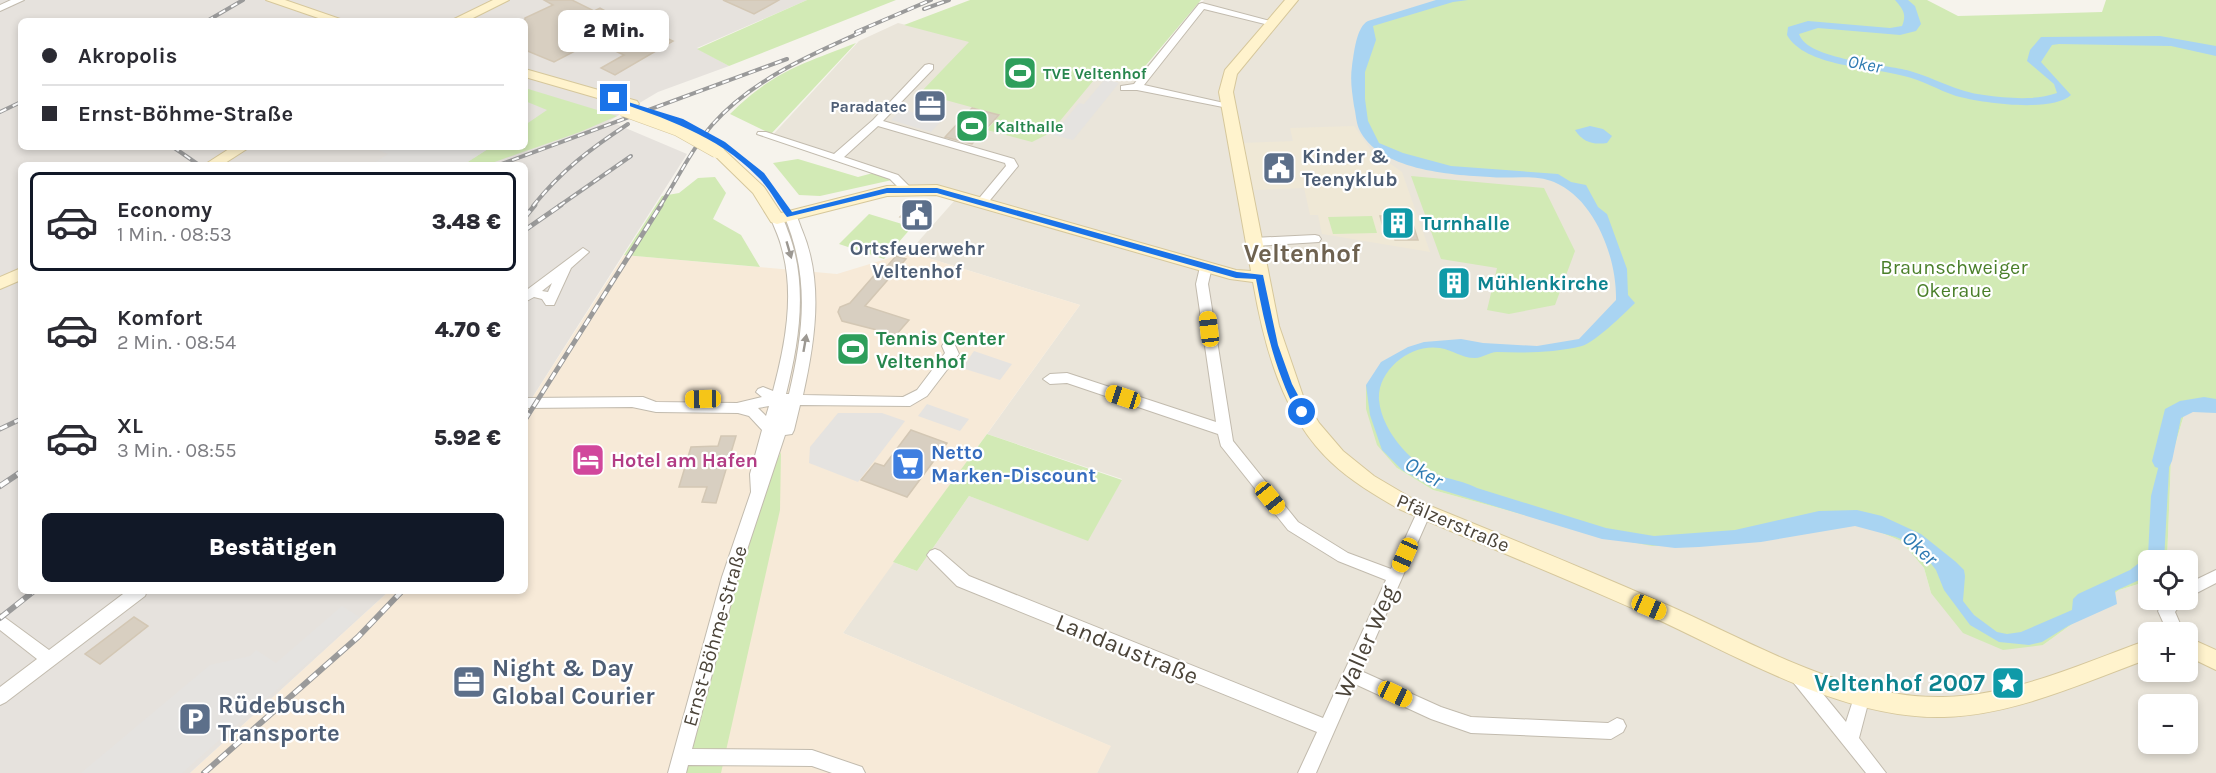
<!DOCTYPE html>
<html lang="de">
<head>
<meta charset="utf-8">
<style>
  body { margin:0; font-family:Karla,sans-serif; background:#f7f7f7; color:#2b2b33; height:100vh; display:flex; flex-direction:column; font-size:22px; white-space:nowrap }
  * { box-sizing:border-box; margin:0 }
  p { font-size:20px; color:#7c7c81 }
  .icon { flex:none; width:33px; height:33px; fill:none; stroke:currentColor; stroke-width:2; stroke-linecap:round; stroke-linejoin:round }
  .map { position:relative; flex:1; overflow:hidden }
  .sheet { position:absolute; left:18px; top:162px; width:510px; height:432px; display:flex; flex-direction:column; background:#fff; border-radius:9px; box-shadow:0 3px 9px #0003 }
  .sheet>* { flex:none }
  .hud { position:absolute; left:18px; top:18px; width:510px; height:132px; border-radius:9px; box-shadow:0 3px 9px #0003; display:grid; align-content:center; height:132px; padding:0 24px; background:#fff }
  .controls { position:absolute; left:2138px; top:550px; display:grid; gap:12px }
  .controls a { display:grid; place-items:center; width:60px; height:60px; border-radius:9px; background:#fff; box-shadow:0 3px 9px #0003; font-size:30px }
  .end { position:absolute; width:27px; height:27px; margin:-14px; border:8px solid #1a73e8; background:#fff; box-shadow:0 0 0 3px #fff }
  .from { border-radius:50% }
  .bubble { position:absolute; height:42px; border-radius:9px; background:#fff; box-shadow:0 3px 9px #0003; font-size:20px; font-weight:800; line-height:42px; text-align:center }
  .car { position:absolute; width:18px; height:36px; margin:-18px -9px; border-radius:8px; box-shadow:0 0 4px 2px #0007; background:linear-gradient(#f5c518 24%,#345 0 40%,#f5c518 0 76%,#345 0 86%,#f5c518 0) }
  .hud b { display:flex; align-items:center; gap:21px; height:57px; font-size:22px }
  .hud b+b { border-top:2px solid #e1e1e2 }
  .hud i { width:15px; height:15px; background:#2b2b33 }
  ul { padding:10px 0 0; list-style:none }
  li { display:flex; align-items:center; gap:18px; height:99px; margin:0 12px 9px; padding:0 12px; border:3px solid transparent; border-radius:9px }
  li div { flex:1 }
  li b { display:block; font-size:22px }
  li em { font-style:normal; font-weight:800 }
  li.current { border-color:#111827 }
  li>.icon { width:54px; height:54px; stroke-width:1.5 }
  .primary-button { display:flex; gap:12px; margin-top:auto; padding:12px 24px }
  .primary-button a { flex:1; height:69px; border-radius:9px; background:#111827; color:#fff; font-size:24px; font-weight:800; line-height:69px; text-align:center }
  .map>svg:first-child { display:block }
</style>
</head>
<body>
<div class="map">
<svg width="2216" height="773" viewBox="0 0 2216 773">
  <rect width="100%" height="100%" fill="#f6f3ec"/>
  <path fill="#eae5da" fill-rule="evenodd" d="M1204,0H1446L1552,178L1577,192L1602,227L1617,265L1619,302L1580,341L1397,468L1433,490L1605,537L1854,521L1901,541L1924,568L1931,593L2043,645L2119,590L2148,581V600H2187V561H2167L2171,459L2186,408H2216V773H1097L1110,746L843,633L893,562L917,571L969,496L1088,540L1122,479L987,434L1080,305L909,252L955,200L769,139L859,41L898,23L1133,81ZM2148,633H2187V672H2148ZM2148,705H2187V744H2148Z"/>
  <path fill="#f7ead8" d="M909,252L1080,305L843,633L1111,746L1097,773H190L389,591H525V409L624,255L837,274Z"/>
  <path fill="#e6e2dd" fill-rule="evenodd" d="M0,0H807L697,48L729,66L658,92L609,121L687,154L525,409V165H21V591H389L190,773H0ZM21,21H525V147H21Z"/>
  <path fill="#efe8d6" d="M1354,126L1371,150L1402,172L1430,252L1322,234L1318,215H1310L1304,188L1254,190L1243,143L1293,141L1290,128Z"/>
  <g fill="#d2eab5">
    <path d="M807,0H896L729,66L697,49Z"/>
    <path d="M970,0H1201L1136,77L1103,69L1050,133L1032,142L987,130L1000,115L920,93L969,42L904,25Z"/>
    <path d="M1444,0H1927L1958,16L2102,12L2106,0H2216V408H2186L2171,459L2167,561H2148V581L2119,590L2043,645L2003,650L1963,633L1931,593L1924,568L1901,541L1854,521L1734,544L1652,546L1605,537L1433,490L1397,468L1377,445L1366,409V386L1412,346L1538,347L1580,341L1619,302L1617,265L1602,227L1577,192L1552,178L1443,171L1377,144L1363,123L1357,87L1370,26Z"/>
    <path d="M856,43L771,134L730,114C772,72 802,64 856,43Z"/>
    <path d="M525,88L617,116L580,132L489,164L463,165L491,147H525V125L547,110L525,101Z"/>
    <path d="M798,159L858,177L873,173L892,180L820,196L799,195L773,163Z"/>
    <path d="M1411,176L1544,188L1575,251L1555,305L1509,314L1487,310L1497,268L1441,259Z"/>
    <path d="M715,177L726,193L713,219L741,235L760,267L624,255L662,196L679,193L698,178Z"/>
    <path d="M869,214L912,227L884,259L839,244Z"/>
    <path d="M1372,216L1377,233L1333,234L1328,217Z"/>
    <path d="M987,434L1122,480L1088,541L969,496L917,571L893,562Z"/>
    <path d="M781,452L780,510L721,773H677L757,500Z"/>
  </g>
  <g fill="#e5e3e0">
    <path d="M1105,79L1119,83L1073,140L1053,135L1079,103L1084,104Z"/>
    <path d="M902,109L941,121L931,132L891,120Z"/>
    <path d="M371,147H491L463,165H371L388,154Z"/>
    <path d="M974,351L1012,364L1000,380L962,368Z"/>
    <path d="M927,404L969,419L960,431L918,416Z"/>
    <path d="M838,413H882L905,421L858,482L809,463L810,447Z"/>
    <path d="M342,606L359,617L182,773H81L210,665L250,656L256,650L276,663Z"/>
  </g>
  <g fill="#a9d4f2">
    <path d="M1436,0H1468L1453,2L1373,26L1376,40L1365,72V99L1368,121L1379,143L1403,153L1451,166L1558,174L1571,182L1586,185L1598,207L1607,214L1627,269L1628,295L1635,303C1624,314 1595,342 1582,346C1553,353 1525,353 1497,352C1489,352 1483,358 1475,358C1461,358 1453,350 1440,348C1411,343 1377,370 1379,400C1382,433 1415,469 1447,478C1459,481 1467,483 1477,488L1606,528L1654,536L1735,530L1819,511L1857,510L1882,516L1921,534L1956,562L1964,570L1965,576L1963,601L1974,615L1997,632L2007,634L2021,632L2072,610L2073,599L2078,594L2130,570L2148,556L2151,496L2172,414L2164,561H2148V576L2115,591L2117,604L2068,626L2042,642L2029,645L1999,642L1970,625L1944,590L1936,570L1921,551L1913,544L1896,537L1855,526L1761,542L1699,547L1675,548L1602,539L1432,487L1402,470L1382,450L1370,415L1366,385L1381,362L1408,347L1424,342L1461,339L1483,343L1537,346L1579,339L1616,300C1617,258 1595,199 1554,182C1535,174 1510,179 1490,177C1450,175 1378,170 1359,129C1356,122 1356,114 1354,106C1352,92 1350,80 1352,66C1354,54 1356,27 1368,21Z"/>
    <path d="M1895,0H1908L1915,6L1921,24L1916,31L1900,35L1818,28L1799,34C1807,60 1886,64 1910,71C1935,78 1957,92 1984,95C2007,98 2034,101 2057,93L2054,84L2027,61L2030,50L2041,37L2160,36L2216,46V56L2171,46L2059,44L2052,45L2041,62L2071,95C2051,113 1982,103 1956,96C1938,90 1922,80 1904,76C1872,67 1805,67 1787,35L1788,27L1808,21L1890,28L1902,26C1907,14 1903,9 1895,0Z"/>
    <path d="M1590,126L1603,129L1612,136L1607,143C1592,145 1583,142 1575,130Z"/>
  </g>
  <g fill="none" stroke-linecap="round" stroke-linejoin="round">
    <path fill="#a9d4f2" fill-rule="evenodd" d="M2204,397L2216,399V413L2193,412L2181,418L2172,461L2169,467L2162,469L2155,467L2152,461L2165,409L2180,401Z"/>
  </g>
  <g fill="#d8cfc1" stroke="#d3c7b4" stroke-width="1.5">
    <path d="M544,0H572L594,11L600,8L631,25L634,23L673,41L615,75L601,68L624,55L594,41L554,62L525,50V18L553,5Z"/>
    <path d="M723,0H779L754,14Z"/>
    <path d="M972,108L999,115L972,144L945,137Z"/>
    <path d="M910,207L925,211L915,222L900,217Z"/>
    <path d="M1410,215L1418,240H1395L1392,230H1384L1380,216Z"/>
    <path d="M896,256L906,259L865,306L909,320L896,335L842,321L838,312L840,307L850,303L877,272L881,273Z"/>
    <path d="M911,430L947,443L907,497L861,480L875,463L884,466Z"/>
    <path d="M721,436H736L716,503L702,502L707,487H679L691,447L718,446Z"/>
    <path d="M134,617L148,626L100,664L85,654Z"/>
  </g>
  <g fill="none" stroke-linecap="round" stroke-linejoin="round">
    <g stroke="#c2bbae" stroke-width="2">
      <g id="street">
        <path d="M11,0H24L0,11V5Z"/>
        <path d="M1202,3L1278,23L1273,26L1204,9L1144,85L1233,105V109L1137,90H1121V86L1134,84L1199,4Z"/>
        <path d="M929,64L933,65V69L883,121L1014,159L1018,166L986,205H978L976,202L1006,166L1005,163L878,126L844,157L898,175L912,189L906,192L902,191L890,179L757,134L758,132H766L834,154L873,120L925,65Z"/>
        <path d="M790,211C798,214 799,223 802,230C824,282 815,341 803,395L903,397L917,390L945,353L942,346L944,343H954L959,354L927,396L910,406L800,405L794,430L792,434L785,435L738,577L692,749L812,750L862,767L865,773H832L812,766L688,765L686,773H668L722,577L751,492L750,474L762,430L749,416L738,413L656,412L632,407L525,408V398L643,397L656,402L737,403L762,397L756,392L758,389L763,387L773,391C785,346 795,295 782,249C780,239 775,229 771,219L777,215C785,218 786,227 789,234C808,286 799,342 786,394H789C804,330 810,277 784,215ZM769,406L766,416L758,408Z"/>
        <path d="M1315,235L1319,236L1321,239L1319,242L1254,246L1248,242L1254,238Z"/>
        <path d="M583,248L589,252L571,268L554,305H546L542,299L534,297L525,302V292L528,289ZM552,283L548,292L542,291Z"/>
        <path d="M1206,263L1212,267L1208,284L1233,441L1298,522L1348,553L1391,569L1419,508L1424,506L1429,508L1431,512L1361,671L1441,707L1471,717L1608,723L1617,718L1623,720L1626,726L1623,732L1611,739L1471,733L1431,719L1355,684L1316,773H1298L1317,732L957,586L930,559L927,555L930,551L935,549L940,551L969,576L1323,718L1386,580L1338,561L1288,530L1221,446L1218,434L1067,383L1050,384L1043,379L1050,374L1067,373L1216,422L1196,284L1200,267Z"/>
        <path d="M2216,570V583L2187,598V584Z"/>
        <path d="M127,591H147L145,596L6,702L0,705V687L37,659L0,630V614L49,650Z"/>
        <path d="M2166,600H2184L2175,612L2184,633H2168L2158,611Z"/>
        <path d="M1799,670L1805,672L1846,722L1856,691L1862,688L1868,691L1870,696L1859,738L1886,773H1866L1793,682L1791,677L1793,672Z"/>
      </g>
    </g>
    <g stroke="#d6c79b" stroke-width="2">
      <g id="secondary">
        <path d="M266,0H285L346,21H327Z"/>
        <path d="M493,0H509L467,21H450Z"/>
        <path d="M1285,0H1298L1237,74L1233,92L1279,326L1303,396L1319,423L1343,451L1374,476L1413,499C1497,533 1581,567 1665,604C1752,642 1845,699 1943,697C2013,696 2083,663 2148,640V659C2083,683 2014,715 1944,717C1844,720 1738,656 1650,616C1567,579 1483,545 1399,509C1375,495 1351,481 1331,462C1282,416 1264,345 1253,282L1230,279L936,195L887,196L777,224L771,222L753,193L710,151L717,147L722,148L764,187L781,213L887,186L937,185L1236,270L1251,271L1219,92L1225,70Z"/>
        <path d="M525,69L637,101L639,104L632,108L525,77Z"/>
        <path d="M232,147H250L222,165H204Z"/>
        <path d="M21,268V280L0,289V277Z"/>
        <path d="M2187,637L2216,650V670L2187,656Z"/>
      </g>
    </g>
    <use href="#street" fill="#fff" fill-rule="evenodd"/>
    <use href="#secondary" fill="#fff3cd" fill-rule="evenodd"/>
    <g stroke="#9a9a9a" stroke-width="4">
      <g id="rail-far2">
        <path d="M924,9L949,0"/>
        <path d="M207,21L243,0"/>
        <path d="M856,32L931,0"/>
        <path d="M0,112L21,102"/>
        <path d="M173,147L199,165"/>
        <path d="M499,165L787,59"/>
        <path d="M533,206C562,170 590,149 628,124"/>
        <path d="M559,206L631,156"/>
        <path d="M660,206C677,180 692,148 712,125C752,80 810,55 864,31"/>
      </g>
    </g>
    <g stroke="#9a9a9a" stroke-width="5">
      <g id="rail-far1">
        <path d="M525,217L535,205"/>
        <path d="M525,230L561,205"/>
        <path d="M525,420L661,205"/>
        <path d="M0,429L21,419"/>
      </g>
    </g>
    <g stroke="#9a9a9a" stroke-width="6">
      <g id="rail">
        <path d="M0,486L21,472"/>
        <path d="M0,618L34,591"/>
        <path d="M204,773L358,637L402,591"/>
      </g>
    </g>
    <use href="#rail-far2" stroke="#fff" stroke-width="2" stroke-dasharray="7" stroke-linecap="butt"/>
    <use href="#rail-far1" stroke="#fff" stroke-width="3" stroke-dasharray="8" stroke-linecap="butt"/>
    <use href="#rail" stroke="#fff" stroke-width="4" stroke-dasharray="10" stroke-linecap="butt"/>
    <g stroke="#d6c79b" stroke-width="15" stroke-linecap="butt">
      <path id="secondary-bridge" d="M623,109L678,129L717,151"/>
    </g>
    <use href="#secondary-bridge" stroke="#fff3cd" stroke-width="14"/>
  </g>
  <defs><path id="oneway-solid" d="M-6-.8H1V-3.2L6.5 0L1 3.2V.8H-6Z" transform="scale(1.5)"/></defs>
  <g fill="#9c9892">
    <use href="#oneway-solid" transform="translate(789 250) rotate(74)"/>
    <use href="#oneway-solid" transform="translate(805 343) rotate(-80)"/>
  </g>
  <path fill="#1a73e8" d="M612,97L683,119L725,142L764,173L792,212L887,188H937L1237,272L1263,275L1278,345L1292,384L1307,412L1298,415C1275,371 1265,327 1256,279L1236,278L937,193H887L787,217C777,204 769,187 757,176C717,135 664,118 612,100Z"/>
  <defs>
    <g id="stadium-square" transform="scale(1.725)"><rect x="-9" y="-9" width="18" height="18" rx="4" fill="#2e9e5b" stroke="#fff"/><path d="M0-5a6.5 5 0 1 0 0 10a6.5 5 0 1 0 0-10ZM-3.5-1.8h7v3.6h-7Z" fill="#fff"/></g>
    <g id="office-square" transform="scale(1.725)"><rect x="-9" y="-9" width="18" height="18" rx="4" fill="#5c6f8a" stroke="#fff"/><path d="M-6-3h4V-5.5h4V-3h4V5H-6ZM-1-4.5V-3h2v-1.5ZM-6 0V1H6V0Z" fill="#fff"/></g>
    <g id="civic-square" transform="scale(1.725)"><rect x="-9" y="-9" width="18" height="18" rx="4" fill="#5c6f8a" stroke="#fff"/><path d="M-.6-6.5H3V-4.5H.6V-3L4-1V1h2V6H-6V1h2V-1L-.6-3ZM-1.2 2.5V6h2.4V2.5Z" fill="#fff"/></g>
    <g id="building-square" transform="scale(1.725)"><rect x="-9" y="-9" width="18" height="18" rx="4" fill="#0f9aa8" stroke="#fff"/><path d="M-4-6H4V6H1V3H-1V6H-4ZM-2.5-4.3h1.7v1.8h-1.7ZM.8-4.3h1.7v1.8H.8ZM-2.5-1h1.7V.8h-1.7ZM.8-1h1.7V.8H.8Z" fill="#fff"/></g>
    <g id="hotel-square" transform="scale(1.725)"><rect x="-9" y="-9" width="18" height="18" rx="4" fill="#d1479c" stroke="#fff"/><path d="M-6-4.5h1.5V1H6V5H4.5V3h-9V5H-6ZM-4 0a1.8 1.8 0 1 1 3.6 0ZM.5 0V-2.5h3Q6-2.5 6 0Z" fill="#fff"/></g>
    <g id="supermarket-square" transform="scale(1.725)"><rect x="-9" y="-9" width="18" height="18" rx="4" fill="#3f7fe0" stroke="#fff"/><path d="M-6-5.5h2.5l.6 2H6L4.5 2H-2.5L-4.4-4H-6ZM-1.5 3.2a1.3 1.3 0 1 0 .1 0ZM3 3.2a1.3 1.3 0 1 0 .1 0Z" fill="#fff"/></g>
    <g id="sight-square" transform="scale(1.725)"><rect x="-9" y="-9" width="18" height="18" rx="4" fill="#0f9aa8" stroke="#fff"/><path d="M0-6L1.8-2.2L6-1.7L2.9 1.2L3.7 5.4L0 3.3L-3.7 5.4L-2.9 1.2L-6-1.7L-1.8-2.2Z" fill="#fff"/></g>
    <g id="parking-square" transform="scale(1.725)"><rect x="-9" y="-9" width="18" height="18" rx="4" fill="#5c6f8a" stroke="#fff"/><path d="M-3.5-5.5H1a3.5 3.5 0 0 1 0 7H-1V5.5H-3.5ZM-1-3.4V-.6H.8a1.4 1.4 0 0 0 0-2.8Z" fill="#fff"/></g>
  </defs>
  <g fill-rule="evenodd">
    <use href="#stadium-square" x="1020" y="73"/>
    <use href="#office-square" x="930" y="106"/>
    <use href="#stadium-square" x="972" y="126"/>
    <use href="#civic-square" x="1279" y="168"/>
    <use href="#civic-square" x="917" y="215"/>
    <use href="#building-square" x="1398" y="223"/>
    <use href="#building-square" x="1454" y="283"/>
    <use href="#stadium-square" x="853" y="349"/>
    <use href="#hotel-square" x="588" y="460"/>
    <use href="#supermarket-square" x="908" y="464"/>
    <use href="#office-square" x="469" y="682"/>
    <use href="#sight-square" x="2008" y="683"/>
    <use href="#parking-square" x="195" y="719"/>
  </g>
  <g text-anchor="middle" dominant-baseline="central" stroke-width="4.5" stroke-linejoin="round" paint-order="stroke">
    <g font-size="16" font-weight="bold" fill="#27864d" stroke="#fff" text-anchor="start">
      <text x="1043" y="73">TVE Veltenhof</text>
      <text x="995" y="126">Kalthalle</text>
    </g>
    <g font-size="16" font-weight="bold" fill="#4e5e75" stroke="#fff" text-anchor="end">
      <text x="907" y="106">Paradatec</text>
    </g>
    <g font-size="18" font-style="italic" fill="#2e7ab2" stroke="#fff">
      <text transform="translate(1865 64) rotate(11)">Oker</text>
    </g>
    <g font-size="20" font-weight="bold" fill="#4e5e75" stroke="#fff" text-anchor="start">
      <text x="1302" y="156">Kinder &amp;<tspan x="1302" dy="23">Teenyklub</tspan></text>
      <text x="917" y="248" text-anchor="middle">Ortsfeuerwehr<tspan x="917" dy="23">Veltenhof</tspan></text>
    </g>
    <g font-size="20" font-weight="bold" fill="#0d838f" stroke="#fff" text-anchor="start">
      <text x="1421" y="223">Turnhalle</text>
      <text x="1477" y="283">Mühlenkirche</text>
    </g>
    <g font-size="20" fill="#4a7f2a" stroke="#fff">
      <text x="1954" y="267">Braunschweiger<tspan x="1954" dy="23">Okeraue</tspan></text>
    </g>
    <g font-size="20" font-weight="bold" fill="#27864d" stroke="#fff" text-anchor="start">
      <text x="876" y="338">Tennis Center<tspan x="876" dy="23">Veltenhof</tspan></text>
    </g>
    <g font-size="20" font-weight="bold" fill="#366cbe" stroke="#fff" text-anchor="start">
      <text x="931" y="452">Netto<tspan x="931" dy="23">Marken-Discount</tspan></text>
    </g>
    <g font-size="20" font-weight="bold" fill="#b23c85" stroke="#fff" text-anchor="start">
      <text x="611" y="460">Hotel am Hafen</text>
    </g>
    <g font-size="20" fill="#4b4439" stroke="#fff">
      <text transform="translate(1453 523) rotate(23)">Pfälzerstraße</text>
      <text transform="translate(715 636) rotate(-74)">Ernst-Böhme-Straße</text>
    </g>
    <g font-size="21" font-style="italic" fill="#2e7ab2" stroke="#fff">
      <text transform="translate(1424 472) rotate(30)">Oker</text>
      <text transform="translate(1920 548) rotate(44)">Oker</text>
    </g>
    <g font-size="24" fill="#4b4439" stroke="#fff">
      <text transform="translate(1366 642) rotate(-66)">Waller Weg</text>
      <text transform="translate(1127 649) rotate(22)">Landaustraße</text>
    </g>
    <g font-size="24" font-weight="bold" fill="#4e5e75" stroke="#fff" text-anchor="start">
      <text x="492" y="668">Night &amp; Day<tspan x="492" dy="28">Global Courier</tspan></text>
      <text x="218" y="705">Rüdebusch<tspan x="218" dy="28">Transporte</tspan></text>
    </g>
    <g font-size="24" font-weight="bold" fill="#0d838f" stroke="#fff" text-anchor="end">
      <text x="1985" y="683">Veltenhof 2007</text>
    </g>
    <g font-size="26" font-weight="bold" fill="#6e6250" stroke="#fff">
      <text x="1302" y="253">Veltenhof</text>
    </g>
  </g>
</svg>
<div class="controls">
<a><svg class="icon" aria-label="locate" viewBox="0 0 24 24"><circle cx="12" cy="12" r="6"/><path d="M12 2v4M12 18v4M2 12h4M18 12h4"/></svg></a>
<a>+</a>
<a>−</a>
</div>
<i class="end from" style="left:1302px;top:412px"></i>
<i class="end" style="left:614px;top:98px"></i>
<div class="bubble" style="left:558px;top:10px;width:111px">2 Min.</div>
<i class="car" style="left:1209px;top:329px;rotate:353deg"></i>
<i class="car" style="left:1123px;top:397px;rotate:288deg"></i>
<i class="car" style="left:703px;top:399px;rotate:269deg"></i>
<i class="car" style="left:1270px;top:498px;rotate:141deg"></i>
<i class="car" style="left:1405px;top:555px;rotate:204deg"></i>
<i class="car" style="left:1649px;top:607px;rotate:113deg"></i>
<i class="car" style="left:1395px;top:694px;rotate:115deg"></i>
<div class="hud">
<b><i class="from"></i>Akropolis</b>
<b><i></i>Ernst-Böhme-Straße</b>
</div>
<section class="sheet">
<ul>
<li class="current"><svg class="icon" aria-label="car" viewBox="0 0 24 24"><path d="M5 17H2v-5l4-1 3-4h7l3 4 3 1v5h-3M9 17h6M6 11h13"/><circle cx="7" cy="17" r="2"/><circle cx="17" cy="17" r="2"/></svg><div><b>Economy</b><p>1 Min. · 08:53</p></div><em>3.48 €</em></li>
<li><svg class="icon" aria-label="car" viewBox="0 0 24 24"><path d="M5 17H2v-5l4-1 3-4h7l3 4 3 1v5h-3M9 17h6M6 11h13"/><circle cx="7" cy="17" r="2"/><circle cx="17" cy="17" r="2"/></svg><div><b>Komfort</b><p>2 Min. · 08:54</p></div><em>4.70 €</em></li>
<li><svg class="icon" aria-label="car" viewBox="0 0 24 24"><path d="M5 17H2v-5l4-1 3-4h7l3 4 3 1v5h-3M9 17h6M6 11h13"/><circle cx="7" cy="17" r="2"/><circle cx="17" cy="17" r="2"/></svg><div><b>XL</b><p>3 Min. · 08:55</p></div><em>5.92 €</em></li>
</ul>
<div class="primary-button"><a>Bestätigen</a></div>
</section>
</div>
</body>
</html>
